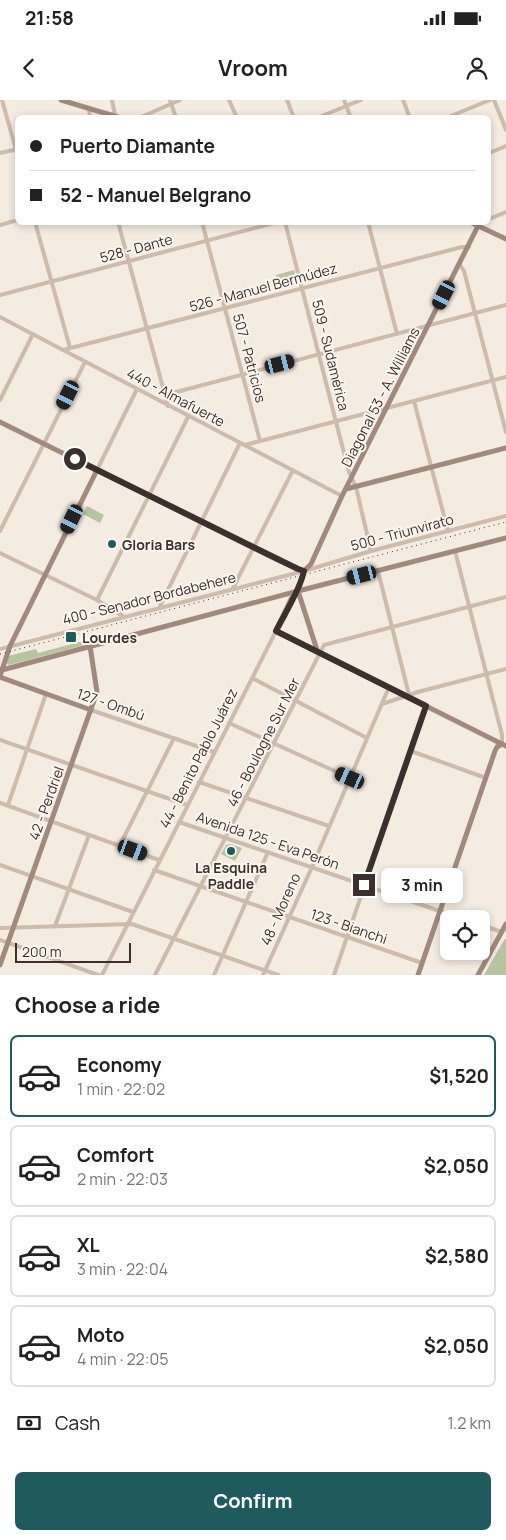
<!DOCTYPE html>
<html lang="en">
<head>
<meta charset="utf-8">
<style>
  body { margin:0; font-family:Manrope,sans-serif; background:#f6f6f6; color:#222; height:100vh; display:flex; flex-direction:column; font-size:19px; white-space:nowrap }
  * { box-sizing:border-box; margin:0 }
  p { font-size:16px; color:#767676 }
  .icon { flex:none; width:28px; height:28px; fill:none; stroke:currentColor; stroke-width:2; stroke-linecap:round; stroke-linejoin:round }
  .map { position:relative; height:875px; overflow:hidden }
  .side { display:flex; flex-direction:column; background:#fff; flex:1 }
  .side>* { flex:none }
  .guide { position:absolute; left:15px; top:15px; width:476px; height:110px; border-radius:8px; box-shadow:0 2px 8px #0003; display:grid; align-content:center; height:110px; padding:0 15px; background:#fff }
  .tools { position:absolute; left:440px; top:810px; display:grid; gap:10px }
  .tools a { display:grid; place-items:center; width:50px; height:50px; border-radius:8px; background:#fff; box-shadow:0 2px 8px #0003; font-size:25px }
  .scale { position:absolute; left:15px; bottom:12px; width:116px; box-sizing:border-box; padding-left:5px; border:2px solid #3b302b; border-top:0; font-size:14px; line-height:18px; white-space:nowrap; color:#3b302b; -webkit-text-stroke:4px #fbf5ee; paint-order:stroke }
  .end { position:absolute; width:22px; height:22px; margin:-11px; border:6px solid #3b302b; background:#fff; box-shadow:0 0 0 2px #fff }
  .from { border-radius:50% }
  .bubble { position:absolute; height:35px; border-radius:8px; background:#fff; box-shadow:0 2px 8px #0003; font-size:16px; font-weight:700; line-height:35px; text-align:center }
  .car { position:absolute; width:15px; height:30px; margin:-15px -8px; border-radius:6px; box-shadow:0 0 4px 1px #0007; background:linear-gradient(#222 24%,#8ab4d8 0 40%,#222 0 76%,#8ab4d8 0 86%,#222 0) }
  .guide b { display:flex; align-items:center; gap:18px; height:48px; font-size:19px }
  .guide b+b { border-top:1px solid #e0e0e0 }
  .guide i { width:12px; height:12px; background:#222 }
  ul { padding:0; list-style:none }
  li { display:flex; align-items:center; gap:15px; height:82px; margin:0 10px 8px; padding:0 5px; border:2px solid #e0e0e0; border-radius:8px }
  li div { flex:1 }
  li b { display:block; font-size:19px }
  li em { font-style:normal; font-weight:700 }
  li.active { border-color:#1f5a5e }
  li>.icon { width:45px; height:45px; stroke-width:1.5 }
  h2 { padding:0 15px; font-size:22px; line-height:60px }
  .pay { display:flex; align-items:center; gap:12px; height:55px; padding:0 15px; font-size:19px }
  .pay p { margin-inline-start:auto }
  .button { display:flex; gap:10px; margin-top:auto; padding:10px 15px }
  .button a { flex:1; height:58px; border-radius:8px; background:#1f5a5e; color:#fff; font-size:20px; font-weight:700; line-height:58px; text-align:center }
  .status { display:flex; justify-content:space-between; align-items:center; height:35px; padding:0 25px; background:#fff; direction:ltr }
  .status svg { height:14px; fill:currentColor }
  header { display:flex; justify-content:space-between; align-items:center; height:65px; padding:0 15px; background:#fff; font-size:22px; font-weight:700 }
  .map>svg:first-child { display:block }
</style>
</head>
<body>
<div class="status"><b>21:58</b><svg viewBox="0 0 49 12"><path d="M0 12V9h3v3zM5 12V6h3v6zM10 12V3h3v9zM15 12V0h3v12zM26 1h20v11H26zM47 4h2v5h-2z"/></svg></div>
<header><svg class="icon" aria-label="back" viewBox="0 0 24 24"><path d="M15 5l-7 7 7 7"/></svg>Vroom<svg class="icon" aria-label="person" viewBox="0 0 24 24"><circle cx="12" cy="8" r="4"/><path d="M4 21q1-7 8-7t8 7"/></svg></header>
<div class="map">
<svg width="506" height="875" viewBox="0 0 506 875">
  <rect width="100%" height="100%" fill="#f4ebe1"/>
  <g fill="#b8c4a0">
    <path d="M294,170L297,180L279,185L276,175Z"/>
    <path d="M87,406L104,415L100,423L83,414Z"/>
    <path d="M106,535L108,539L9,565L6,563L8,556L36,549L38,553Z"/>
    <path d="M230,744L242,748L235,761L221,754L226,745Z"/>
    <path d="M506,839V875H484L504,840Z"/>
  </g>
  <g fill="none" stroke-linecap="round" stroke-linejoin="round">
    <g stroke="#cdbbac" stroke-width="4">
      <path d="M2,0L18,57"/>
      <path d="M112,0L115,15"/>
      <path d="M170,0L176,18"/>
      <path d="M229,0L237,18"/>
      <path d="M287,0L294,18"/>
      <path d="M344,0L351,18"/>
      <path d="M403,0L410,18"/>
      <path d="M494,0L506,30"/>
      <path d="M89,9L90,18"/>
      <path d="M139,18L180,0"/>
      <path d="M317,18L361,0"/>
      <path d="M446,18L490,0"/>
      <path d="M0,53L18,49"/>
      <path d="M489,53L506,46"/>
      <path d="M489,119L506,112"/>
      <path d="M35,122L70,248"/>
      <path d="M118,122L168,306"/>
      <path d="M202,122L260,341"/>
      <path d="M285,122L336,322L349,372L356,387L371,451"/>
      <path d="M368,122L397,234"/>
      <path d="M0,125L18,120"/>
      <path d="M460,165L464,171L506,332"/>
      <path d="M0,195L278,122"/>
      <path d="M0,217L342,396"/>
      <path d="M63,250L462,147H469"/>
      <path d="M165,295L506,205"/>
      <path d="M0,300L33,234"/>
      <path d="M414,301L448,431"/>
      <path d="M245,345L506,277"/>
      <path d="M97,370L137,289"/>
      <path d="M0,431L85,262"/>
      <path d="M455,451L502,635V644"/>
      <path d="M0,453L97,500L123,516"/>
      <path d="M378,471L409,595"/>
      <path d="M233,488L293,370"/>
      <path d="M97,500L188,317"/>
      <path d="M160,506L240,343"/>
      <path d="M0,549L304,471L371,451L506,416"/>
      <path d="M252,578L367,638"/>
      <path d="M382,604L418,592L506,569"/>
      <path d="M91,610L214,652"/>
      <path d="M229,623L350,678"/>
      <path d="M0,640L187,705"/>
      <path d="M411,651L486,678"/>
      <path d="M199,682L329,726"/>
      <path d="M0,703L159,760"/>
      <path d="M8,705L46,594"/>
      <path d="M179,722L463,819"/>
      <path d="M120,745L174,638"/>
      <path d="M0,765L133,812"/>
      <path d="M154,770L422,863"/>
      <path d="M481,825L502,832"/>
      <path d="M55,826L89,735"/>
      <path d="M0,828L132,824L278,875"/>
      <path d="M0,840L98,875"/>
      <path d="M102,875L276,531"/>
      <path d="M155,875L324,545L506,497"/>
      <path d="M214,875L268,752"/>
      <path d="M263,875L312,767L389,587"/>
      <path d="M334,875L426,606"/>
    </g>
    <g stroke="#a18a7d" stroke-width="5">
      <path d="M61,0L121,18"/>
      <path d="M470,122L506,139"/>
      <path d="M478,126L342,396L311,464L304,471L298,491L291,499L276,531L506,646"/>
      <path d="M0,322L280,461L304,471"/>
      <path d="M346,389L506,348"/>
      <path d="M298,491L317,550"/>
      <path d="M2,570L298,491L506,438"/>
      <path d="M0,576L10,546L97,370"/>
      <path d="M0,577L91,610"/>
      <path d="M0,865L97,592L90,546"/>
      <path d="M418,875L495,651L497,647L502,644"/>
      <path d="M478,875L506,824"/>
    </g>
    <path stroke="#3b302b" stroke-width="1" stroke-dasharray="1 4" stroke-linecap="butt" d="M0,554L506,422"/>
  </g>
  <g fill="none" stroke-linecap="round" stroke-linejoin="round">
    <path stroke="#3b302b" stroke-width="6" d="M75,359L298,469L304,471C300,490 285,513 276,531L426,606L364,785"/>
  </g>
  <g fill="#1f5a5e" stroke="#fbf5ee" stroke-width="2">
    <circle cx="112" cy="444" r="5"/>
    <rect x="65" y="531" width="12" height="12" rx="2.5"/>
    <circle cx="231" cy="751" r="5"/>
  </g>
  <g text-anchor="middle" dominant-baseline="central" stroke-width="4" stroke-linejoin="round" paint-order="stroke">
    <g font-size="14" fill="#3b302b" stroke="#fbf5ee">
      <text transform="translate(136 148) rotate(-15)">528 - Dante</text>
      <text transform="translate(263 187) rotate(-15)">526 - Manuel Bermúdez</text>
      <text transform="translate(331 255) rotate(76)">509 - Sudamérica</text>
      <text transform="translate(250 258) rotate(75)">507 - Patricios</text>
      <text transform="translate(176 297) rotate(28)">440 - Almafuerte</text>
      <text transform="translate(380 297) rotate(-63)">Diagonal 53 - A. Williams</text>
      <text transform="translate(402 432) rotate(-15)">500 - Triunvirato</text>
      <text transform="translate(149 498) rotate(-14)">400 - Senador Bordabehere</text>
      <text transform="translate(111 604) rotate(19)">127 - Ombú</text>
      <text transform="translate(263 642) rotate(-63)">46 - Boulogne Sur Mer</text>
      <text transform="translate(198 658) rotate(-63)">44 - Benito Pablo Juárez</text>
      <text transform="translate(46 703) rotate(-70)">42 - Perdriel</text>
      <text transform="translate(268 740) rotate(19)">Avenida 125 - Eva Perón</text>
      <text transform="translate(280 809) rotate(-66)">48 - Moreno</text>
      <text transform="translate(349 826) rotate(19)">123 - Bianchi</text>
    </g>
    <g font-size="14" font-weight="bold" fill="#3b302b" stroke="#fbf5ee" text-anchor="start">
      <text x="122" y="444">Gloria Bars</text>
      <text x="82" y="537">Lourdes</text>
      <text x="231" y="767" text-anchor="middle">La Esquina<tspan x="231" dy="16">Paddle</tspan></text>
    </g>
  </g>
</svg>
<div class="tools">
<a><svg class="icon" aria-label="locate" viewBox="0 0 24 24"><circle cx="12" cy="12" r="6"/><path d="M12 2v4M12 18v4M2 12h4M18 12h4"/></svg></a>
</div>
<div class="scale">200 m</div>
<i class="end from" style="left:75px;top:359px"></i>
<i class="end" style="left:364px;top:785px"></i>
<div class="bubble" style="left:381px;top:768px;width:82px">3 min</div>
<i class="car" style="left:444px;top:195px;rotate:207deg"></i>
<i class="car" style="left:280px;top:264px;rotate:76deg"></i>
<i class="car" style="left:68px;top:295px;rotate:207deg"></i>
<i class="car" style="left:72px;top:419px;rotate:206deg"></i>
<i class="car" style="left:362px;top:475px;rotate:256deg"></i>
<i class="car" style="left:350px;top:678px;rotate:294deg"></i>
<i class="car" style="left:133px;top:750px;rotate:110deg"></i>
<div class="guide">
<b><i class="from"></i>Puerto Diamante</b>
<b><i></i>52 - Manuel Belgrano</b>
</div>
</div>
<section class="side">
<h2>Choose a ride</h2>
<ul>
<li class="active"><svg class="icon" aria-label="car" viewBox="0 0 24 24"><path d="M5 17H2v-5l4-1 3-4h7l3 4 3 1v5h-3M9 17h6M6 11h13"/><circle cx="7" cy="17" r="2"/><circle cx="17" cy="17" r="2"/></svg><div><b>Economy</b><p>1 min · 22:02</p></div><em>$1,520</em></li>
<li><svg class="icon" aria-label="car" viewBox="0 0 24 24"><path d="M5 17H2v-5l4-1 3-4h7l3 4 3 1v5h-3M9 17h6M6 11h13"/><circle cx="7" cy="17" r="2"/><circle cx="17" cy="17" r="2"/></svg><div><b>Comfort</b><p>2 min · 22:03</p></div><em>$2,050</em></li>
<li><svg class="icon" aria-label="car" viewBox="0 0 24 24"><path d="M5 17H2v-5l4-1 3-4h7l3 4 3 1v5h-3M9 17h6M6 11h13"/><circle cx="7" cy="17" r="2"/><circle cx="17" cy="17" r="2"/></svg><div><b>XL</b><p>3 min · 22:04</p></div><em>$2,580</em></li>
<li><svg class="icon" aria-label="car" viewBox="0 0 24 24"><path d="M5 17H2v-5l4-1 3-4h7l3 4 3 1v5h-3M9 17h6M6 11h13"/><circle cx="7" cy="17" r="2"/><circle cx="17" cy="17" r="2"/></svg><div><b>Moto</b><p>4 min · 22:05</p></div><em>$2,050</em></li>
</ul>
<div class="pay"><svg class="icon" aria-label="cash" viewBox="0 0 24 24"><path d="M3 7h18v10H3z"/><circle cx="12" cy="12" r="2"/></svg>Cash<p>1.2 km</p></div>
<div class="button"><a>Confirm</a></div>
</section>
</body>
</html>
